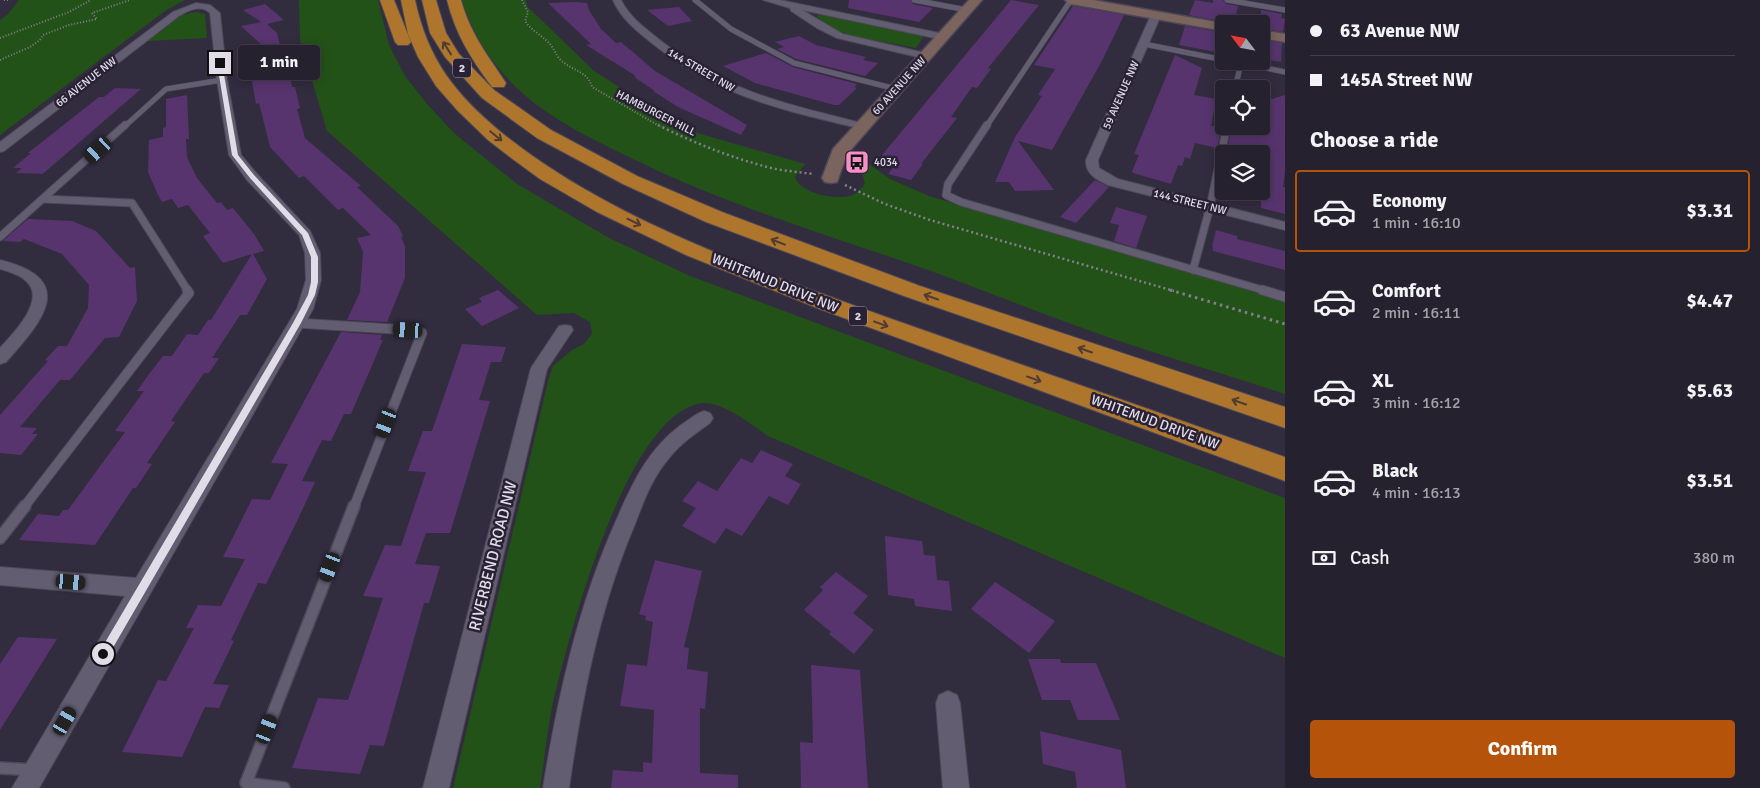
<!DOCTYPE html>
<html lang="en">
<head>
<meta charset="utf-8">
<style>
  body { margin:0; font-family:Signika,sans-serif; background:#322e3b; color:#f1f3f6; height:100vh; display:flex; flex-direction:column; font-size:19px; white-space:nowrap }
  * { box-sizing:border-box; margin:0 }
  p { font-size:16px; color:#a4a3aa }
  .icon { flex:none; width:28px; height:28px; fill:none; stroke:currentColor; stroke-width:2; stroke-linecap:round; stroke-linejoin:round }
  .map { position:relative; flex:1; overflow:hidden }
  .side { display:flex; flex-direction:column; background:#26212f; width:475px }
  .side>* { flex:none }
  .guide { display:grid; align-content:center; height:110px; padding:0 25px; background:#26212f }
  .needle { width:32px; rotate:302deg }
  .fabs { position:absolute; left:1215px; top:15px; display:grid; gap:10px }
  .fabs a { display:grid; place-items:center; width:55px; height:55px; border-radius:5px; background:#26212f; box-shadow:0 2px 12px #0003,0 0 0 1px #423e4b; font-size:25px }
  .end { position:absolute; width:22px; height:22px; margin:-11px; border:6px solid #e0dce8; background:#111; box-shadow:0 0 0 2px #111 }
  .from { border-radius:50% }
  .bubble { position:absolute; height:35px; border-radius:5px; background:#26212f; box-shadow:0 2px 12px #0003,0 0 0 1px #423e4b; font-size:16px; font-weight:700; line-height:35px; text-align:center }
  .car { position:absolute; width:15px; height:30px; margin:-15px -8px; border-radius:6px; box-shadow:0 0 4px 1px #0007; background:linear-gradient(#222 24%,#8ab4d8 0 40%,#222 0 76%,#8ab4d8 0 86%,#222 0) }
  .guide b { display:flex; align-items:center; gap:18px; height:48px; font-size:19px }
  .guide b+b { border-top:1px solid #423e4b }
  .guide i { width:12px; height:12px; background:#f1f3f6 }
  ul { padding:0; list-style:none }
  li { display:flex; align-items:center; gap:15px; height:82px; margin:0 10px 8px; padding:0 15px; border:2px solid transparent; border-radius:5px }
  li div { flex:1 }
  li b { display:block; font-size:19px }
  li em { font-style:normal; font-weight:700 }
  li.selected { border-color:#b45309 }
  li>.icon { width:45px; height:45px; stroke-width:1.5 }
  h2 { padding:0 25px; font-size:22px; line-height:60px }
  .pay { display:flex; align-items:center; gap:12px; height:55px; padding:0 25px; font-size:19px }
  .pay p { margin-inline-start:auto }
  .cta { display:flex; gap:10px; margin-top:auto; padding:10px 25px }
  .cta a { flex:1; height:58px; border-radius:5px; background:#b45309; color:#fff; font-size:20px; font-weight:700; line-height:58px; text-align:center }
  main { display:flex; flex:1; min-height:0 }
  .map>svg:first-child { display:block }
</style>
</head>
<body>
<main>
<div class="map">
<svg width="1285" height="788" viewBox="0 0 1285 788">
  <rect width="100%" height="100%" fill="#322c3f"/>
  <g fill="#235219">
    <path d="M19,0H185L165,11L0,135V20L8,14Z"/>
    <path d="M299,0H378L389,45L405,76L427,104L455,134L517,184L609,238L690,276L1285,498V658L768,436C750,424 719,398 697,404C625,422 570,632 554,698C547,727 545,758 540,788H453L548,381L553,366L572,350L584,344L592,334L590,322L574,313L537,315L327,131L300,40Z"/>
    <path d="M462,0H526L527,6L594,71L687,130L805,164L795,177C800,194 838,201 853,195C858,193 861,188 865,184L862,173L866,162L890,179L929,196L1285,301V394C1212,370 1138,349 1066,322C1013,303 961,281 908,263C814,231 720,202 631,158C600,143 569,128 541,108C503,80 476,45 462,0Z"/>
    <path d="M196,12L205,14L207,38L148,41L182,15Z"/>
    <path d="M821,14L919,34L923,37L916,48L852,36L830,28L816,16Z"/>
  </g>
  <g fill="#57346e">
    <path d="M849,0H910L913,4L933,8L919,22L848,8Z"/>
    <path d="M1011,0L1039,5L988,68L991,69L977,88L972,87L951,117L957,118L921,164H923L911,180L888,174L894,166L877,161Z"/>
    <path d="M1195,0L1213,3V0H1223L1226,4L1238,6L1235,20L1224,19V22L1189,15Z"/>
    <path d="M576,2L587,3L589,10L601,29L616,43L621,42L655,71L747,125L741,135L678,107L653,91H655L634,77L636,76L586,45L591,44L548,3Z"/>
    <path d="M265,4L284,20L267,24L277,33L289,81H291L292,87H295L300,108L297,109L305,138L361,186L357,187L398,226L403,236L401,237L405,246V278L387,322L347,320L360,292L363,252L357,238L371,235L343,208L338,210L304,176L299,178L270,147L259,103L256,104L246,48H265L241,26L261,22L243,10Z"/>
    <path d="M1073,6L1124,15L1103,59L1052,150L1018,141L1054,190L1015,191L1009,182H995L1015,137L1042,96L1038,95L1055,69L1034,65Z"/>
    <path d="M679,7L692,21L668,26L647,10Z"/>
    <path d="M1261,10L1282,14L1281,18L1285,19L1283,32L1261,28Z"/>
    <path d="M1185,26L1224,33V45L1221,53L1179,45Z"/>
    <path d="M799,36L816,45L866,57L863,60L878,63L865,76L796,59L777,49L784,47L775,42Z"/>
    <path d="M1261,40L1282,43L1281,62L1261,59Z"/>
    <path d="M766,53L793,67L857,84L854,87L857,88L839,105H834L755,83L723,66Z"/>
    <path d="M1175,55L1202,68L1194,95L1216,99L1211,126H1222L1217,148L1195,143L1190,159L1185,157L1182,166L1178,165L1171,184L1133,173L1132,171L1139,155L1134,154Z"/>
    <path d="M115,88L141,89L45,172L42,174L16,173L22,168H13L31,153H28L99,97H104Z"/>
    <path d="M1261,94L1272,99L1285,95V171L1283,187H1285V214L1261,208V154H1228L1227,151L1232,126H1261Z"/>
    <path d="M187,95L189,139H186L187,157L197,178L217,203L221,202L227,210L233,208L254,234L264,251L253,254L267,279L247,315H240L212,358H219L209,373H204L171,421L175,422L147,463L152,464L136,488H133L95,545L19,540L38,514L59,516L63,510H68L125,432L115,431L144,391H137L149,374L163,356H172L187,334L198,335L208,320H211L252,254L223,263L203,236L210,233L188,205L178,208L172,199L162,202L158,195L148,172L149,140L163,137V128L166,127V99Z"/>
    <path d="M1095,180L1109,187L1076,223L1060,217Z"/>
    <path d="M1116,207L1147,216L1136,248L1114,241L1119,225L1110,223Z"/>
    <path d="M28,219L72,221L96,231L130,268L135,267L137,301L119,337L105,338L70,380H60L20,427L37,428L32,434H38L21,455L0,453V415L48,361L45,360L58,346H67L88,308L89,285L62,254L24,239L20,242L3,241Z"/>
    <path d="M1216,230L1237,236V239L1285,251V270L1213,251V247H1212Z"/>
    <path d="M498,290L519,308L482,326L465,309L482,302L479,298Z"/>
    <path d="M341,332L382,335L380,340H383L351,414H344L331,441L322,440L302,481L315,482L299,517L266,584L258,583L231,640L234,641L213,684L229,685L219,708L205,707L182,757L122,752L158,680L166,681L194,628H186L198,605L221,606L245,559L223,557L252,499L270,500L288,464L271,463Z"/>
    <path d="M462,344L506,347L501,362H491L479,400L490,401L450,533H426L415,564L440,566L429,603H424L384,746L370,745L360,774L292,768L318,698L348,700L383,598L363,596L385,545L401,546L426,472L408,471L423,431H432Z"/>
    <path d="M761,450L793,464L785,476L801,484L788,505L769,496L742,536L726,528L715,544L682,526L696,508L682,501L698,481L717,491L741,458L752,463Z"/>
    <path d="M885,536L922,541L924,555L935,556L937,580L949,581L952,611L915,606L914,599L888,595Z"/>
    <path d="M655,560L702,571L684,647L689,648L687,669L708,672L705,709L700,708V773L738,775V788H611L613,770L643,772V762L652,763L654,710L620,706L627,664L647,666L653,622L645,620L646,616L639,614Z"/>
    <path d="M836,572L868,596L853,613L874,630L854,654L829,634L831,632L804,610L823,590L820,587Z"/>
    <path d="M995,582L1055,621L1029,653L971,609Z"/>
    <path d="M18,637L57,639L0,730V664Z"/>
    <path d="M1028,659H1060L1061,663H1096L1120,720H1078L1070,700H1042Z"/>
    <path d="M811,665L860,670L868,788H801L800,742L813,743Z"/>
    <path d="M1040,731L1121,750L1126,788H1077L1075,772L1043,764Z"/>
  </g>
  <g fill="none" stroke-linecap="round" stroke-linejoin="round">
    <g stroke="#4d4858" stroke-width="6">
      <g id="lane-far3">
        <path d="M695,0L731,29L794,63L896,89"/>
        <path d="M914,0L967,10"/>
        <path d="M1227,0L1285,10"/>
        <path d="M1144,44L1224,60"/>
        <path d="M1232,61L1285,72"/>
        <path d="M1235,89L1241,63"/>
        <path d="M124,127L166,89L222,80"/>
        <path d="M986,127L1071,0"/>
      </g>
    </g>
    <g stroke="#4d4858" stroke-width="9">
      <g id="lane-far2">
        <path d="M987,125L948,184L946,195L961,202L1266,291"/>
        <path d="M44,199L132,203L188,291"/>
        <path d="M0,237L125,125"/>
        <path d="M1193,270L1210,207L1227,126"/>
      </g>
    </g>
    <g stroke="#4d4858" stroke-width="11">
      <g id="lane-far1">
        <path d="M1262,290L1285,297"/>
        <path d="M297,323L408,330L422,333L354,507"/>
        <path d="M24,507L189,293L187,290"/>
      </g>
    </g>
    <g stroke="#4d4858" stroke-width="14">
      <g id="lane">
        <path d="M0,538L25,506"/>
        <path d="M0,768L35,770"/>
        <path d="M284,788L246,783L354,506"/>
      </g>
    </g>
    <g stroke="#4d4858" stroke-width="2">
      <g id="street">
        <path d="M613,0H621C630,18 646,29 661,41C729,93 786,104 866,124L868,126L862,129C780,109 722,98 653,44C637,31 621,19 613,0Z"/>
        <path d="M763,0H780L944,34L949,37L944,40L802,10L843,34L930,54V58L926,59L837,38L817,28L791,11L790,8Z"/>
        <path d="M196,3L210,5L220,13L227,80L241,155L257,174L310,231L320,253L321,280L313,309L39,788H12L125,596L0,585V567L136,578L297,309L306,280L305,253L299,235L247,180L229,155L217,80L210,13C201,4 189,10 179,16L4,151L0,152V142L173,12Z"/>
        <path d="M1156,12L1161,15L1098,160L1099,168L1118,179L1285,222V230L1108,185C1097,180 1085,174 1086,160L1151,15Z"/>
        <path d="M0,260C79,279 43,321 6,362L0,364V348C12,335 45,302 28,283C21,275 10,272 0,269Z"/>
        <path d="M565,325L571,326L573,330L547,369L449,788H423L531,368L559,326Z"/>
        <path d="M704,411L710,413L713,418L710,423C696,433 681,443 670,457C653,476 644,500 635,524C599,608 582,698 569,788H543C558,696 578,606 616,521C632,484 648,449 681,425C689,420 695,414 704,411Z"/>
        <path d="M948,691L957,695L960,703L969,788H943L936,703L939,695Z"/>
      </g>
    </g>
    <g stroke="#4d4858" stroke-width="3">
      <g id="secondary">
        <path d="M969,0H982L847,154L837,182L831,183L825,182L822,178L833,149Z"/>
        <path d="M1065,0H1093L1227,24H1224V31L1071,4Z"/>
        <path d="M1261,30L1285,34V42L1261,38Z"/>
      </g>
    </g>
    <g stroke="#4d4858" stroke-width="2">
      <g id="highway">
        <path d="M380,0H394L411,42L408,45H398L395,42Z"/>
        <path d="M401,0H415C428,60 455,94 502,133C610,220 757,270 886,317C1019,364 1152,410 1285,457V481L817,308L686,255L597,212L540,179L514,160L488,140L457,110L436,86L418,57L408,34Z"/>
        <path d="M422,0H436L446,33L459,54L494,90L551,130L637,176L722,212L920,286L1285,407V428L904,296L706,222L623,184L537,138L482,98L445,57L430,33Z"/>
        <path d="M447,0H461C471,35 487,54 506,83L504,87H492C471,59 455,33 447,0Z"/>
      </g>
    </g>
    <g stroke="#837e8e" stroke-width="2" stroke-dasharray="1 2" stroke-linecap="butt">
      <path d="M4,0H8"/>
      <path d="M522,0L528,12L525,21C531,30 541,35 549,43C554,48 557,58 563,62C574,71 588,72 592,87L661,127"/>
      <path d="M0,38L69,12L91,0"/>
      <path d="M0,60L30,47L40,40L43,35L69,25L97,19L92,13L130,0"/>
    </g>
    <g stroke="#837e8e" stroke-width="2.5" stroke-dasharray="2 3" stroke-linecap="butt">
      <path d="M658,125C694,143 732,158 771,168C785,171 799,172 813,174"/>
      <path d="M845,185L885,204L930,220L1174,291"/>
    </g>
    <path stroke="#837e8e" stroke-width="3" stroke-dasharray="2.5 4" stroke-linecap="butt" d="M1170,290L1285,324"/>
    <use href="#lane-far3" stroke="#635d72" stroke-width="5"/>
    <use href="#lane-far2" stroke="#635d72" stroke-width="7"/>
    <use href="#lane-far1" stroke="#635d72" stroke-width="9"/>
    <use href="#lane" stroke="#635d72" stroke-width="11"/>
    <use href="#street" fill="#635d72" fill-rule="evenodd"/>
    <use href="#secondary" fill="#7a645d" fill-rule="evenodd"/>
    <use href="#highway" fill="#ae752c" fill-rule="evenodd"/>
  </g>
  <defs><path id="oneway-shaft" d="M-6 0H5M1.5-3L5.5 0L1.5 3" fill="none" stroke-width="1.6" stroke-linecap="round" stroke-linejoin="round" transform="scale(1.25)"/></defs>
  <g stroke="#503b32">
    <use href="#oneway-shaft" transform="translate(447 48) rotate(-122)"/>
    <use href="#oneway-shaft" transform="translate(496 136) rotate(39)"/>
    <use href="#oneway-shaft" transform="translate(634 222) rotate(26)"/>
    <use href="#oneway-shaft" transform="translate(778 242) rotate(-159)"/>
    <use href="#oneway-shaft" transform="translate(931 297) rotate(-161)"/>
    <use href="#oneway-shaft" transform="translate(881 324) rotate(20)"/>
    <use href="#oneway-shaft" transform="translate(1085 350) rotate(-161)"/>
    <use href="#oneway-shaft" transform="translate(1034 379) rotate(20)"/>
    <use href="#oneway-shaft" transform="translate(1239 402) rotate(-161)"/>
  </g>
  <path fill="#e0dce8" d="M220,62L222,63L238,155L254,175L308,233L318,257V282L315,295L301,323L107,658L103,659L100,658L98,654L100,651L293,323L308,295L311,282V257L302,235L250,178L232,155L217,63Z"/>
  <defs>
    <g id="bus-square" transform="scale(1.25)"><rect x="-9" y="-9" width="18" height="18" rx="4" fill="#f98fc9" stroke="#282234"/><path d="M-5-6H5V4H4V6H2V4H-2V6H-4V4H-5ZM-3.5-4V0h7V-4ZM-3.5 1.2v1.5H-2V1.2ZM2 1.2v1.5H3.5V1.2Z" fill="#111"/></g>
  </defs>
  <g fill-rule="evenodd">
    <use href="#bus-square" x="857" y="162"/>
  </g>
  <g text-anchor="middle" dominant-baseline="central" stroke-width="5" stroke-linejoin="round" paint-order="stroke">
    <g font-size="11" fill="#e0dce8" stroke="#282234">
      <text transform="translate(701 70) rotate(30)">144 STREET NW</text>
      <text transform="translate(86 82) rotate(-38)">66 AVENUE NW</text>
      <text transform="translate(899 86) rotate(-48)">60 AVENUE NW</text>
      <text transform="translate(1121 95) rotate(-66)">59 AVENUE NW</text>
      <text transform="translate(656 113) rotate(27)">HAMBURGER HILL</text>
      <text transform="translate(1190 202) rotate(14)">144 STREET NW</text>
    </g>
    <g font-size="11" fill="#e0dce8" stroke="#282234" text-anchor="start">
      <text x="874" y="162">4034</text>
    </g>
    <g fill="#282234" stroke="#a9a4b2" stroke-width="1">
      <rect x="453" y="58.5" width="18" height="19" rx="4"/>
      <rect x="849" y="306.5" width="18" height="19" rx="4"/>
    </g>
    <g font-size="12" font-weight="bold" fill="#e0dce8">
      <text x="462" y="68">2</text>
      <text x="858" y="316">2</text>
    </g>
    <g font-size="14" fill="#e0dce8" stroke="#282234">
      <text transform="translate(775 283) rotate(22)">WHITEMUD DRIVE NW</text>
      <text transform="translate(1155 422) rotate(20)">WHITEMUD DRIVE NW</text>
    </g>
    <g font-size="16" fill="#e0dce8" stroke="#282234">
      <text transform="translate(493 556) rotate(-76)">RIVERBEND ROAD NW</text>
    </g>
  </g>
</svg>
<div class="fabs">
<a><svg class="needle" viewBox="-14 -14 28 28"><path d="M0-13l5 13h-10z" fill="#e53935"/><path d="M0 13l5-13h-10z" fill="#a4a3aa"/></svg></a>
<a><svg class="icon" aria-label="locate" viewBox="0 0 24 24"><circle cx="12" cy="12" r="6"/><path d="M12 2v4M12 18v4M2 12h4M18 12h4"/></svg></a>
<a><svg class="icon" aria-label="layers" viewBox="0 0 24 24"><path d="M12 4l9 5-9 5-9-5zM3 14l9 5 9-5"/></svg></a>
</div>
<i class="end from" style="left:103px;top:654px"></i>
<i class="end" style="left:220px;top:63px"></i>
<div class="bubble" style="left:238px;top:45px;width:82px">1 min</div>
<i class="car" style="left:98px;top:150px;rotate:228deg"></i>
<i class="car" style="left:408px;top:330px;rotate:273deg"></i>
<i class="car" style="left:386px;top:423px;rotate:201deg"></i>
<i class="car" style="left:330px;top:567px;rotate:201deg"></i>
<i class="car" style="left:71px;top:582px;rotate:95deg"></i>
<i class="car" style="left:65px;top:721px;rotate:30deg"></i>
<i class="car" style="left:267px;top:729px;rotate:21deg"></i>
</div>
<section class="side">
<div class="guide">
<b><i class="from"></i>63 Avenue NW</b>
<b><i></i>145A Street NW</b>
</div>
<h2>Choose a ride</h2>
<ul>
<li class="selected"><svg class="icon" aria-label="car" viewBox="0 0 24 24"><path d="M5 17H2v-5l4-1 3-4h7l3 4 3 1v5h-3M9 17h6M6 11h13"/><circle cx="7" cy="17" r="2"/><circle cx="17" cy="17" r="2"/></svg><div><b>Economy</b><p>1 min · 16:10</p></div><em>$3.31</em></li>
<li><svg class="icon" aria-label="car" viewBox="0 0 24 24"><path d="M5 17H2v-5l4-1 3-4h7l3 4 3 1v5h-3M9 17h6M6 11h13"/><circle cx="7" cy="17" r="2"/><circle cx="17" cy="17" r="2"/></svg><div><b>Comfort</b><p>2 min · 16:11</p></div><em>$4.47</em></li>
<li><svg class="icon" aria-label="car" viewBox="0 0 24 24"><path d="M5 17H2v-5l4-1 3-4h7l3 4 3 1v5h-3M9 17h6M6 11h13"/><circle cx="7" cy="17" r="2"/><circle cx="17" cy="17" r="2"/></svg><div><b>XL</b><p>3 min · 16:12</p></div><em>$5.63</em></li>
<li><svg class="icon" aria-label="car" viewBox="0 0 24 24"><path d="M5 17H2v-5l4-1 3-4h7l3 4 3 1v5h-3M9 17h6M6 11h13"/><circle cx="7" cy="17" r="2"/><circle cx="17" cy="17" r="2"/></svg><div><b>Black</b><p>4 min · 16:13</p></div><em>$3.51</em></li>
</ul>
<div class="pay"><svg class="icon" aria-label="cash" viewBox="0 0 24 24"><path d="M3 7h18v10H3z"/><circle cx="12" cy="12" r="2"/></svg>Cash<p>380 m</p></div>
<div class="cta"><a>Confirm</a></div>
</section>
</main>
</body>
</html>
